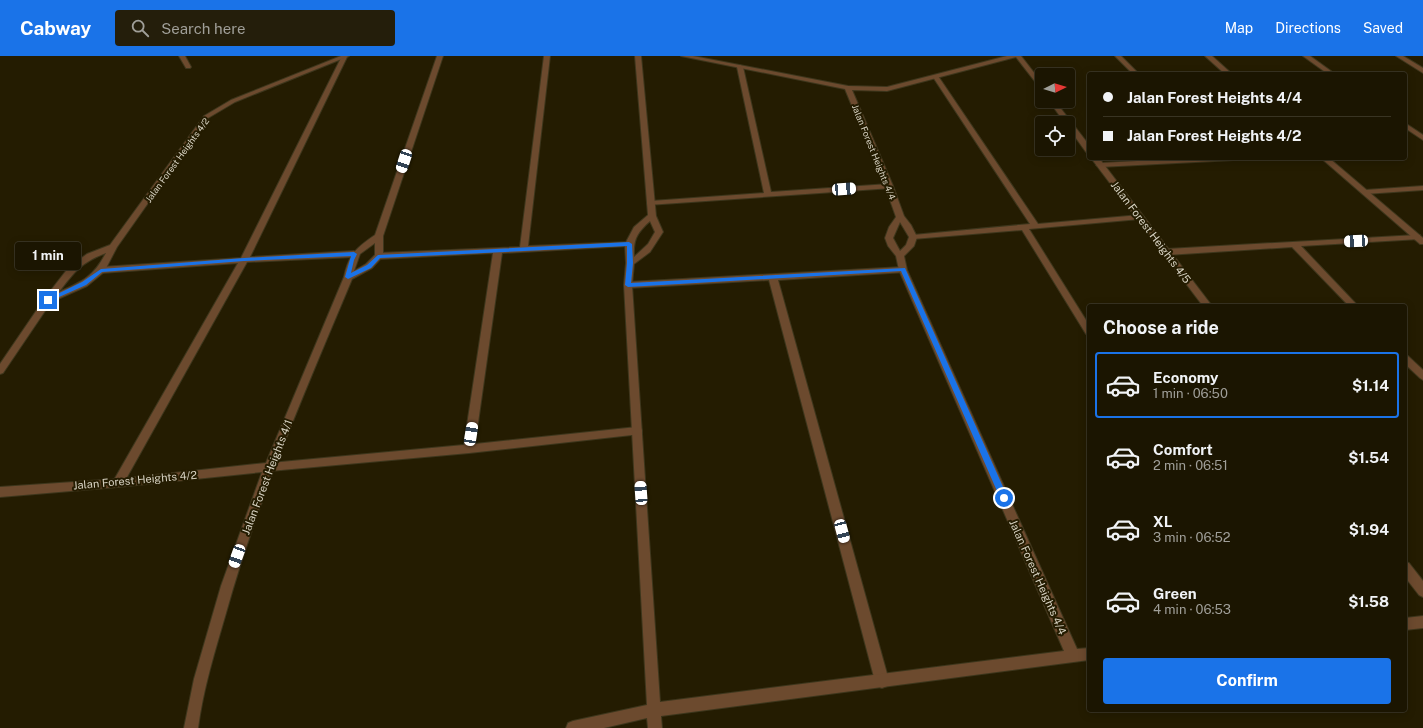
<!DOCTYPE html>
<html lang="en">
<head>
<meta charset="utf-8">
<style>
  body { margin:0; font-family:"Public Sans",sans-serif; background:#241e0b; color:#f1f3f6; height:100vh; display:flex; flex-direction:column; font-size:15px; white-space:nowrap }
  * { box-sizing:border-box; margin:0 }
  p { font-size:13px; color:#a09f99 }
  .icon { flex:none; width:22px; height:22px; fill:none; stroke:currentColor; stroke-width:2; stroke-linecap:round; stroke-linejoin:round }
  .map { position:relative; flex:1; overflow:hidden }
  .side { position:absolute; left:1087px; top:248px; width:320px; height:408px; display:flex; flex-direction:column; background:#1b1501; border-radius:4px; box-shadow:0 2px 10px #0003,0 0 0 1px #393423 }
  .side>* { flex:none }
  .top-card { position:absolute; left:1087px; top:16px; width:320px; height:88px; border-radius:4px; box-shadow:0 2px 10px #0003,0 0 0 1px #393423; display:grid; align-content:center; height:88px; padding:0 16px; background:#1b1501 }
  .needle { width:26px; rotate:85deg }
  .controls { position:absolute; left:1035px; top:12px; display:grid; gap:8px }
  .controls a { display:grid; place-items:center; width:40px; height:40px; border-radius:4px; background:#1b1501; box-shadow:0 2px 10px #0003,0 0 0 1px #393423; font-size:20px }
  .end { position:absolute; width:18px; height:18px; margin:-9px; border:5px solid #1a73e8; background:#fff; box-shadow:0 0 0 2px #fff }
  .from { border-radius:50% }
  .bubble { position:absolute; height:28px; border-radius:4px; background:#1b1501; box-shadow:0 2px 10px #0003,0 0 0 1px #393423; font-size:13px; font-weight:700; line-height:28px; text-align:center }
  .car { position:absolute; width:12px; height:24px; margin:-12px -6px; border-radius:5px; box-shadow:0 0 3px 1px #0007; background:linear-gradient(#fff 24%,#345 0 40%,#fff 0 76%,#345 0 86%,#fff 0) }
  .top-card b { display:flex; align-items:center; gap:14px; height:38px; font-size:15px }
  .top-card b+b { border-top:1px solid #393423 }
  .top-card i { width:10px; height:10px; background:#f1f3f6 }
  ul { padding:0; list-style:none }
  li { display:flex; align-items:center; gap:12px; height:66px; margin:0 8px 6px; padding:0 8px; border:2px solid transparent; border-radius:4px }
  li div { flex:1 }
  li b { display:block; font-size:15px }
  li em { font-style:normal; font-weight:700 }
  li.active { border-color:#1a73e8 }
  li>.icon { width:36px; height:36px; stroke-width:1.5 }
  h2 { padding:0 16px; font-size:18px; line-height:48px }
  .primary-button { display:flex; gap:8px; margin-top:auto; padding:8px 16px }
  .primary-button a { flex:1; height:46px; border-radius:4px; background:#1a73e8; color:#fff; font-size:16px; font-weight:700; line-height:46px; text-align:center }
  header { display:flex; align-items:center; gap:24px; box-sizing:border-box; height:56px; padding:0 20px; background:#1a73e8; color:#fff }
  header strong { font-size:19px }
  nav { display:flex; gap:22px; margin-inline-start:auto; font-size:14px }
  .search { width:280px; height:36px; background:#241e0b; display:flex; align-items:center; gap:10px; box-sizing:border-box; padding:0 14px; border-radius:4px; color:#a09f99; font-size:15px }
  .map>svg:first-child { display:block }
</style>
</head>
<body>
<header>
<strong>Cabway</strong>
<div class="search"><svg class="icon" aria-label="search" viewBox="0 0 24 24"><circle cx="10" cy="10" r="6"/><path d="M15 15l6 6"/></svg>Search here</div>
<nav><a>Map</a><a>Directions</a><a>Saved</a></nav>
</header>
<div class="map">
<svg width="1423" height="672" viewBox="0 0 1423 672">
  <rect width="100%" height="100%" fill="#241c01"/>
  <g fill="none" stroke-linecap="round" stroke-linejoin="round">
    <g stroke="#3d361c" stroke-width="2">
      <g id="service">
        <path d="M342,0L347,1L250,201L354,195L358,198L354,201L247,206L122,430L118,431L114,430L112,427L114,424L238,207L101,217L97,214L101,211L241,202Z"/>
        <path d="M544,0H550L528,190L629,186L633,188L629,190L502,197L475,388L637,371L641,372L642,375L641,378L469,397L270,415L266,414L265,411L266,408L270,407L464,389L493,197L379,203L375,200L379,197L520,191Z"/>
        <path d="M1115,0H1121L1139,18H1133Z"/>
        <path d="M1303,0H1310L1335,18H1328Z"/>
        <path d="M740,9L743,11L771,136L889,128H892V132L648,149L647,147L651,145L764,137L737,11Z"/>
        <path d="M934,20H938L1038,168L1140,159L1144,161L1140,163L1029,173L1089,269V279L1086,278L1022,174L913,183L909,181L913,179L1030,168L933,21Z"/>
        <path d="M1405,67L1423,79V84L1405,72Z"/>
        <path d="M1193,102H1238L1234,104L1100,111L1096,109L1100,107Z"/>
        <path d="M1423,130V134L1365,138L1361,136L1365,134Z"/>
        <path d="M1417,179H1420V183L1301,190L1358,250H1349L1292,191L1167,199L1163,196L1167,193Z"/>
        <path d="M903,211L907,214L906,216L778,224L889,625L887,630L882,632L877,630L875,625L769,224L628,232L624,229L628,226Z"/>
        <path d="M1405,299L1408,300L1423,314V324L1420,322L1405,308Z"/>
      </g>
    </g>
    <g stroke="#3d361c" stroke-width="2">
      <g id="minor">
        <path d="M179,0H185L191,11L190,12H186Z"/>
        <path d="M341,0H349L235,46L208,62L117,191L104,216L87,230L51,246L3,317L0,318V308L45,242L69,211L87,198L110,189L204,60L231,44ZM106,197C93,221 84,225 59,236C74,216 82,206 106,197Z"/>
        <path d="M437,0H443L383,180V200L372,212L352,223C306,333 258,442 226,557C215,595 203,633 198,672H184L194,623L221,530L262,416L118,431L0,441V431L118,423L266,407L344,221C349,198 356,192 375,179ZM375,187V199L366,208L354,215L360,198Z"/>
        <path d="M635,0H641L656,160L663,176L650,196L634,208L632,229L660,646L1064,595L899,214L896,200L888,190L885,182L889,171L896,161L885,130L845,33L681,0H693L848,30L887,31L1007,0H1021L1042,27V33L1040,32L1016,1L887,35L852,34L893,130L904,160L911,169L917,181L914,190L904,200L907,214L1077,593L1089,592V604L661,660L662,672H648L647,662L604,672H566L568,667L573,665L647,649L624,229L626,207L625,188L634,171L648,159ZM650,165L655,176L648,188L634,201C633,183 637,177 650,165ZM900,166L909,181L906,189L900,195L893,182Z"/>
        <path d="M1205,0H1212L1232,18H1225Z"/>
        <path d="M1396,0H1403L1423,12V17Z"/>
        <path d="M1049,45H1055L1089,89V96H1086L1068,71V67H1065Z"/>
        <path d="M1091,102H1099L1212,250H1203Z"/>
        <path d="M1321,102H1329L1423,182V188H1420Z"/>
        <path d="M1405,506L1409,507L1423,525V541L1419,539L1405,521Z"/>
        <path d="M1423,560V572L1405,574V562Z"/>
      </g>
    </g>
    <use href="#service" fill="#6c4a2e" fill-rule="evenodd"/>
    <use href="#minor" fill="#6c4a2e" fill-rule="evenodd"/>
  </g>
  <path fill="#1a73e8" d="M629,186L632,188L633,207L631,227L905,212L1008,442L1006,445H1004L1000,442L901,215L628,231L625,229L627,207V190L380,202L371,212L348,223L345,221L351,200L244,205L102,216L86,229L50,245L45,244L82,226L101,213L244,202L354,196L357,198L354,204L351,217L367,209L378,199Z"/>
  <g text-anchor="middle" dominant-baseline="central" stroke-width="4" stroke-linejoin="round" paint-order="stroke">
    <g font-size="9" fill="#d8d3c3" stroke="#241c01">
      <text transform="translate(874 96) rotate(68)">Jalan Forest Heights 4/4</text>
      <text transform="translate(177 104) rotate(-54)">Jalan Forest Heights 4/2</text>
    </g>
    <g font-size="11" fill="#d8d3c3" stroke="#241c01">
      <text transform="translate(1151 176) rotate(53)">Jalan Forest Heights 4/5</text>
      <text transform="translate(267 421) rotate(-69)">Jalan Forest Heights 4/1</text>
      <text transform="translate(135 424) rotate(-5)">Jalan Forest Heights 4/2</text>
      <text transform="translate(1038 521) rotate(66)">Jalan Forest Heights 4/4</text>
    </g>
  </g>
</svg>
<div class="controls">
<a><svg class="needle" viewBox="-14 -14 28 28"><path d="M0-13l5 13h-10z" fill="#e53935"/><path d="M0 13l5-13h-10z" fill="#a09f99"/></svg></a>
<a><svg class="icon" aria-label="locate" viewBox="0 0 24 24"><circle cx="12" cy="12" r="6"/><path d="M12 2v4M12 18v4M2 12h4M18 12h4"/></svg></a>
</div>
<i class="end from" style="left:1004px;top:442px"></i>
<i class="end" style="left:48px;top:244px"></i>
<div class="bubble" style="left:15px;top:186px;width:66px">1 min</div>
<i class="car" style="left:404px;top:105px;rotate:198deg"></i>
<i class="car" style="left:844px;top:133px;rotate:86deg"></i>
<i class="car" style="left:1356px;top:185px;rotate:267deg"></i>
<i class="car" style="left:471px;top:378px;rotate:9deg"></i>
<i class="car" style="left:641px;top:437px;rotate:356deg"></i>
<i class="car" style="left:842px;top:475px;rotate:165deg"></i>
<i class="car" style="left:237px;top:500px;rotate:200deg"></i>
<div class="top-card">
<b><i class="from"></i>Jalan Forest Heights 4/4</b>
<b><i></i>Jalan Forest Heights 4/2</b>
</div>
<section class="side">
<h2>Choose a ride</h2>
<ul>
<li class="active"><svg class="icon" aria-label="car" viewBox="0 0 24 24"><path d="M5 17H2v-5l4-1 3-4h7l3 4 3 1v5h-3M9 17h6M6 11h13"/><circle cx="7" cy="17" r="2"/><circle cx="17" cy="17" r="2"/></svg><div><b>Economy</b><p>1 min · 06:50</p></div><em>$1.14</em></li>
<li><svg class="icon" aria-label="car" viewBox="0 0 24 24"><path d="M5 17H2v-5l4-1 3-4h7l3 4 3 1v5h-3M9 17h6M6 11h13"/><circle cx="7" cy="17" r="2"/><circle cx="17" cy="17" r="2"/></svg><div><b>Comfort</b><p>2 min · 06:51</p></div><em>$1.54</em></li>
<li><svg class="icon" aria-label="car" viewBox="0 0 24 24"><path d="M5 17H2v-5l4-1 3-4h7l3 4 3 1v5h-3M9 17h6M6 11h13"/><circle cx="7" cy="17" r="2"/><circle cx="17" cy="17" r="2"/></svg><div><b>XL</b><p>3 min · 06:52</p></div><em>$1.94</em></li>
<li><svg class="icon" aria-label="car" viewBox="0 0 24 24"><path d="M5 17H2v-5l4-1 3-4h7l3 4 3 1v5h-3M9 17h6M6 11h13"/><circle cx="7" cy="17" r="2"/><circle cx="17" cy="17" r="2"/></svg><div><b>Green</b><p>4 min · 06:53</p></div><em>$1.58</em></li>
</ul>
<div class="primary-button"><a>Confirm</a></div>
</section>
</div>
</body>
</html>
